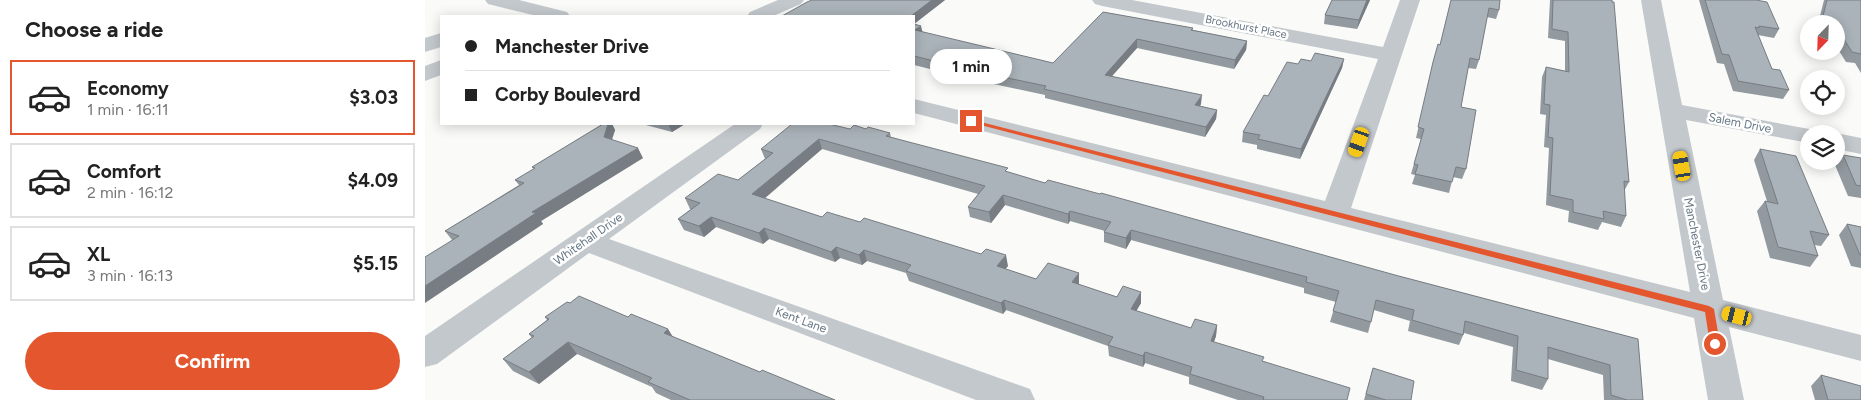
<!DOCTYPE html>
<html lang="en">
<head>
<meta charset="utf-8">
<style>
  body { margin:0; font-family:Figtree,sans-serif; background:#f6f6f6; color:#222; height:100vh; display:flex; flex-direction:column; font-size:19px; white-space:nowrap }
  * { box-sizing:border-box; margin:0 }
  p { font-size:16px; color:#767676 }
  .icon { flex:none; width:28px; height:28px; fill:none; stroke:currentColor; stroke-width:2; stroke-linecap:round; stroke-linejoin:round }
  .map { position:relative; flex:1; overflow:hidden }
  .details { display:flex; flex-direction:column; background:#fff; width:425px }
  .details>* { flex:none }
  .hud { position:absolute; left:15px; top:15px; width:475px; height:110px; border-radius:0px; box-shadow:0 2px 12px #0003; display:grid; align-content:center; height:110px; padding:0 25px; background:#fff }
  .needle { width:32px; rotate:203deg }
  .controls { position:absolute; left:1375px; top:15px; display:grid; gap:10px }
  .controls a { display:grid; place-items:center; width:45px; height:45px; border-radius:50%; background:#fff; box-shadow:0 2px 12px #0003; font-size:25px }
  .end { position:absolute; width:22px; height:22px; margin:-11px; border:6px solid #e4572e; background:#fff; box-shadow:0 0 0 2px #fff }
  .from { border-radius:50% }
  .bubble { position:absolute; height:35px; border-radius:18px; background:#fff; box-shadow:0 2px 12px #0003; font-size:16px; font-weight:700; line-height:35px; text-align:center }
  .car { position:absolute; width:15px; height:30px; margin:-15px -8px; border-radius:6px; box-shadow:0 0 4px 1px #0007; background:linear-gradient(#f5c518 24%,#345 0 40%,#f5c518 0 76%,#345 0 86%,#f5c518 0) }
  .hud b { display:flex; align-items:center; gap:18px; height:48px; font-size:19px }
  .hud b+b { border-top:1px solid #e0e0e0 }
  .hud i { width:12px; height:12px; background:#222 }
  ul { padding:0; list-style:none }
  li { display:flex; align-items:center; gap:15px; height:75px; margin:0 10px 8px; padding:0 15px; border:2px solid #e0e0e0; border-radius:0px }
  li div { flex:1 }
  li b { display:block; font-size:19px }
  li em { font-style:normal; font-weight:700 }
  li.active { border-color:#e4572e }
  li>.icon { width:45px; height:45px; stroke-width:1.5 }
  h2 { padding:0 25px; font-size:22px; line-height:60px }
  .action { display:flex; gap:10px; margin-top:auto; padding:10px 25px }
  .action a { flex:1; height:58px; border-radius:30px; background:#e4572e; color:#fff; font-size:20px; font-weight:700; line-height:58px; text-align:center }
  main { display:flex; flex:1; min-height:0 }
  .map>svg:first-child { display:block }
</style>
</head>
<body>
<main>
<section class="details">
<h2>Choose a ride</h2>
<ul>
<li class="active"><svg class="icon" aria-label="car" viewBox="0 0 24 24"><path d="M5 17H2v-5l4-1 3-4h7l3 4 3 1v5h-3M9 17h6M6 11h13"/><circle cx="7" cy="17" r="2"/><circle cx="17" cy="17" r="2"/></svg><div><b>Economy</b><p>1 min · 16:11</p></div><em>$3.03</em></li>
<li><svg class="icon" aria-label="car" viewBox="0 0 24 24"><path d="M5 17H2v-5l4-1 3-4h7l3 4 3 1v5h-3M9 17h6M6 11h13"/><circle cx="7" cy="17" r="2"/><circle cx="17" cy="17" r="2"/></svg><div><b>Comfort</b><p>2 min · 16:12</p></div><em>$4.09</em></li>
<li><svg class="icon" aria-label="car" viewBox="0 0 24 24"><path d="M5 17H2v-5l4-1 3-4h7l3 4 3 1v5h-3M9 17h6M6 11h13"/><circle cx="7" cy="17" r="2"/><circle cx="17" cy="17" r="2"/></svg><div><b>XL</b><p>3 min · 16:13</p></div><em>$5.15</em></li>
</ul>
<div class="action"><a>Confirm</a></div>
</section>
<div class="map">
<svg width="1436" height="400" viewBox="0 0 1436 400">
  <rect width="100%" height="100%" fill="#fafaf8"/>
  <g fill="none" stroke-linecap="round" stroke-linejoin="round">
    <g fill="#c3c8cc" fill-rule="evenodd">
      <path d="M60,0H94L142,12L145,16H112L63,4Z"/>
      <path d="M353,0H379L376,4L348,16H322L325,12Z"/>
      <path d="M667,0H707L958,47L975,0H995L926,208L1265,292L1216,0H1236L1257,105L1384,129L1393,131L1395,134H1384V143L1261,120L1298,300L1436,335V361L1304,327L1319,400H1283L1269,318L489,113V99L900,201L953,59L677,6L670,4Z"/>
      <path d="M16,33V47L0,52V38Z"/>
      <path d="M16,60V75L0,81V66Z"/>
      <path d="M310,124H338L335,129L184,239L605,389L610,400H551L164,253L12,364L0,367V336Z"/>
      <path d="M1411,133L1436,138V154L1411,149Z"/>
    </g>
  </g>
  <g fill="#929a9f">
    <path d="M387,0H520L489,24L497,32L628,63L678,12L768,28V30L822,41L821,50L809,69L712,48L687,76L776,104L775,106L792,110L791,119L780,137L620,98V95L545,79L489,65V16Z"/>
    <path d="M907,0H945L932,29L899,24L900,15Z"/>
    <path d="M1026,0L1074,10L1071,19L1062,17L1054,60L1051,69L1043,68L1036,107L1041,169L1037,179L1028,177L1024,193L987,184L990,175L986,174L996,139L991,138L1006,71L1013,44L1015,45Z"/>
    <path d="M1125,0H1187L1204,182L1199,191L1201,216L1196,227L1177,222L1173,230L1143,222L1144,211L1121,205L1124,148L1119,147L1121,115L1115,114L1117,77L1121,67L1140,71V41L1123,38Z"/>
    <path d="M1274,0H1331L1354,29L1349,38L1333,35L1347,69L1364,90L1358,99L1308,91L1299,64L1292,63Z"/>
    <path d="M1399,0H1436V73L1430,63L1421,62L1411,46V24H1393Z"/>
    <path d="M919,59L917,68L875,159L832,149V145L817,142L818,132L843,96L873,64L886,61Z"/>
    <path d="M178,124H187L190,130L187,140L218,158L116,221L118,224L27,240L20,231L94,185L90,180L109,169L107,167Z"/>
    <path d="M217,124H260L247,132Z"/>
    <path d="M425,129H441L465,133L466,137L620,183L1213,339L1218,400H1179L1178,375L1123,359V379L1117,390L1086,381L1088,347L1039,333L1034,345L983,331L985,321L949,310L943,333L905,322L911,302L879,293V288L706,240L701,249L679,242V232L680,231L645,221L643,224L580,205L566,223L545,217L543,207L553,194L397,149L339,198L397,217L435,222L583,266L580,269L611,279L654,284V285L692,297L716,303L711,311L766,328L792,325L791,336L789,342L838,361L922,400H813L764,384V377L720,363L718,367L684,356L683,346L581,310L578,314L484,281L481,273L442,261L437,265L415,258L410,262L344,239L338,244L291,227L279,237L259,230L253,219L266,209H265L260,198L313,180L340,159L336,149Z"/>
    <path d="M1335,149L1404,235L1396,246L1389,245L1393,256L1385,267L1345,258L1332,211L1340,201H1342L1329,160Z"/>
    <path d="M1418,155L1436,158V198L1423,196L1410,165Z"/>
    <path d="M1422,224L1436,227V268L1426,266L1414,235Z"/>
    <path d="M145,303L203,317L243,329L248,337L335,372L410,400H246L231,393L227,387L152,354L114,384L88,371L78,359L107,338L104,334L122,320L120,317Z"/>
    <path d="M948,368L986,400H939Z"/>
    <path d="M1396,375L1436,400H1390L1386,386Z"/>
  </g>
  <g fill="#777d82">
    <path d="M507,0H520L489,24V16H486Z"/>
    <path d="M942,0H945L932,29L934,20Z"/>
    <path d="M496,26L498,34L490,30Z"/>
    <path d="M712,39V48L680,84V75Z"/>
    <path d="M822,41L821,50L809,69L810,60Z"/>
    <path d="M919,59L917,68L875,159L876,149Z"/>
    <path d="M777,95L776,104L770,114V105Z"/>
    <path d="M792,110L791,119L780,137L781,127Z"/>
    <path d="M183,124H187L190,130L184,147L179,137Z"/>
    <path d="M243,124H260L247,132Z"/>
    <path d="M394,139L397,149L332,205L327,194Z"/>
    <path d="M213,148L218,158L116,221L118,224L0,303V286L107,212Z"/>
    <path d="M578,195L580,205L566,223L564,212Z"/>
    <path d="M645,211V221L643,224V214Z"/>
    <path d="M286,217L291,227L279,237L274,226Z"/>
    <path d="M339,228L344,239L338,244L334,233Z"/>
    <path d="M706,230V240L701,249V238Z"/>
    <path d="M411,247L415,258L410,262L406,252Z"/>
    <path d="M439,250L442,261L437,265L434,255Z"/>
    <path d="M581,255L583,266L574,277L572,266Z"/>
    <path d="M654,273V284L648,293L647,282Z"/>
    <path d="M716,292V303L706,320V309Z"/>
    <path d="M579,300L581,310L578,314L576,303Z"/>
    <path d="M792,325L791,336L785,352L786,341Z"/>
    <path d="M243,329L250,341L239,333Z"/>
    <path d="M143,342L152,354L114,384L104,372Z"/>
    <path d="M720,352V363L718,367V356Z"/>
  </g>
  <g fill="#aab3b9" stroke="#777d82">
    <path d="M387,0H507L486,16H357L382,2Z"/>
    <path d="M907,0H942L934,20L900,15Z"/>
    <path d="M1026,0H1075L1074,10L1064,8L1054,60L1045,58L1036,107L1051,110L1041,169L1031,167L1027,182L990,174L993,165L989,164L999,129L993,127L1008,62L1013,44L1015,45Z"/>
    <path d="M1128,0H1187V2H1189L1204,182L1199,181L1201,216L1178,211L1179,219L1148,212V200L1125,195L1128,138L1123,137L1125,105L1119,104L1121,67L1144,72L1143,32L1127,29Z"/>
    <path d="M1280,0H1331L1342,2L1354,29L1334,26V28L1330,27L1347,69L1355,70L1364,90L1313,81L1304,55L1297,54Z"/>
    <path d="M1402,0H1436V54L1427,52L1411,27V24H1410L1405,17L1398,16Z"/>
    <path d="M678,12L768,28L766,30L822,41L810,60L712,39L680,75L777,95L770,105L792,110L781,127L619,89L621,86L544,70L489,56V24L496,26L490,30L628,63Z"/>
    <path d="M890,53L919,59L876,149L833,139L835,135L818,132L839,95L843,96L862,62L873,64L876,59L886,61Z"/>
    <path d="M178,124H183L179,137L213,148L107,212L111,213L0,286V257L34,236L20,231L99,183L90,180L110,168L107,167Z"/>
    <path d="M367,124H404L425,129L429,125L441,129L443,127L465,133L461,136L583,168L580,171L620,183L623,180L675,194L676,193L970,275L1213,339L1218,400H1202L1186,395L1185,365L1123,347V379L1091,370L1093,336L1040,321L1038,335L987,320L989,310L951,300L946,322L908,311L914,291L881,282L882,277L706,230L701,238L679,232L686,222L645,211L643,214L578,195L564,212L543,207L560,186L394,139L327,194L397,217L402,212L435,222L439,218L556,254L561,249L581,255L572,266L611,279L623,263L654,273L647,282L692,297L698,286L716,292L706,309L766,328L770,319L792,325L786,341L839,357L837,361L925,388L922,400H838L839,397L765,374L767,367L720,352L718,356L683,345L688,337L579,300L576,303L481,271L486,265L439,250L434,255L411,247L406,252L339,228L334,233L286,217L274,226L253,219L275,203L260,198L293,174L313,180L348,153L336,149Z"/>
    <path d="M1335,149L1371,156L1404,235L1385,231L1393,256L1353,247L1340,201L1353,204Z"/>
    <path d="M1418,155L1436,158V186L1431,185Z"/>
    <path d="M1422,224L1436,227V255H1435Z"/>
    <path d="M154,296L203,317L206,314L243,329L239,333L335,372L337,370L410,400H265L223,382L227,378L143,342L104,372L78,359L109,336L104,334L124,319L120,317L142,302L145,303Z"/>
    <path d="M948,368L989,381L986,400H961L941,394Z"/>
    <path d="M1396,375L1436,386V400H1403Z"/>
  </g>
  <path fill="#e4572e" d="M544,119L1284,306L1289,309L1295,344L1290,348L1285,344L1280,312L544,122Z"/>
  <g text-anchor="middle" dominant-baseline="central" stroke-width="5" stroke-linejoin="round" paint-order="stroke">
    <g font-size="11" fill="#657683" stroke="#fff">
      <text transform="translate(821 27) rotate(11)">Brookhurst Place</text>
    </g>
    <g font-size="12" fill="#657683" stroke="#fff">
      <text transform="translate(1315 123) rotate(11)">Salem Drive</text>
      <text transform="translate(163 239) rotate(-35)">Whitehall Drive</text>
      <text transform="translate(1272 244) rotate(79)">Manchester Drive</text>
      <text transform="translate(376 320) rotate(20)">Kent Lane</text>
    </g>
  </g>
</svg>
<div class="controls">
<a><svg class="needle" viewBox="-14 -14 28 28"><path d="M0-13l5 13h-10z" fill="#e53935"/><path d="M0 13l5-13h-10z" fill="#767676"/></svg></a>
<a><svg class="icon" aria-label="locate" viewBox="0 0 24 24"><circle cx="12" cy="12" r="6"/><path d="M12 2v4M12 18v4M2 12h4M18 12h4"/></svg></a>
<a><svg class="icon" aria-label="layers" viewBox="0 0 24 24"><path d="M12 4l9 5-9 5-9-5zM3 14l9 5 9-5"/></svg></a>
</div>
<i class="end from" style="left:1290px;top:344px"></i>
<i class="end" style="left:546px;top:121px"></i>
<div class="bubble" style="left:505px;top:49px;width:82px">1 min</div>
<i class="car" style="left:934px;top:142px;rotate:199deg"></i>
<i class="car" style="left:1257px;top:166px;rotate:350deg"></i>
<i class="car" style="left:1312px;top:316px;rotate:284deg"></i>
<div class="hud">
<b><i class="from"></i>Manchester Drive</b>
<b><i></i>Corby Boulevard</b>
</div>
</div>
</main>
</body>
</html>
